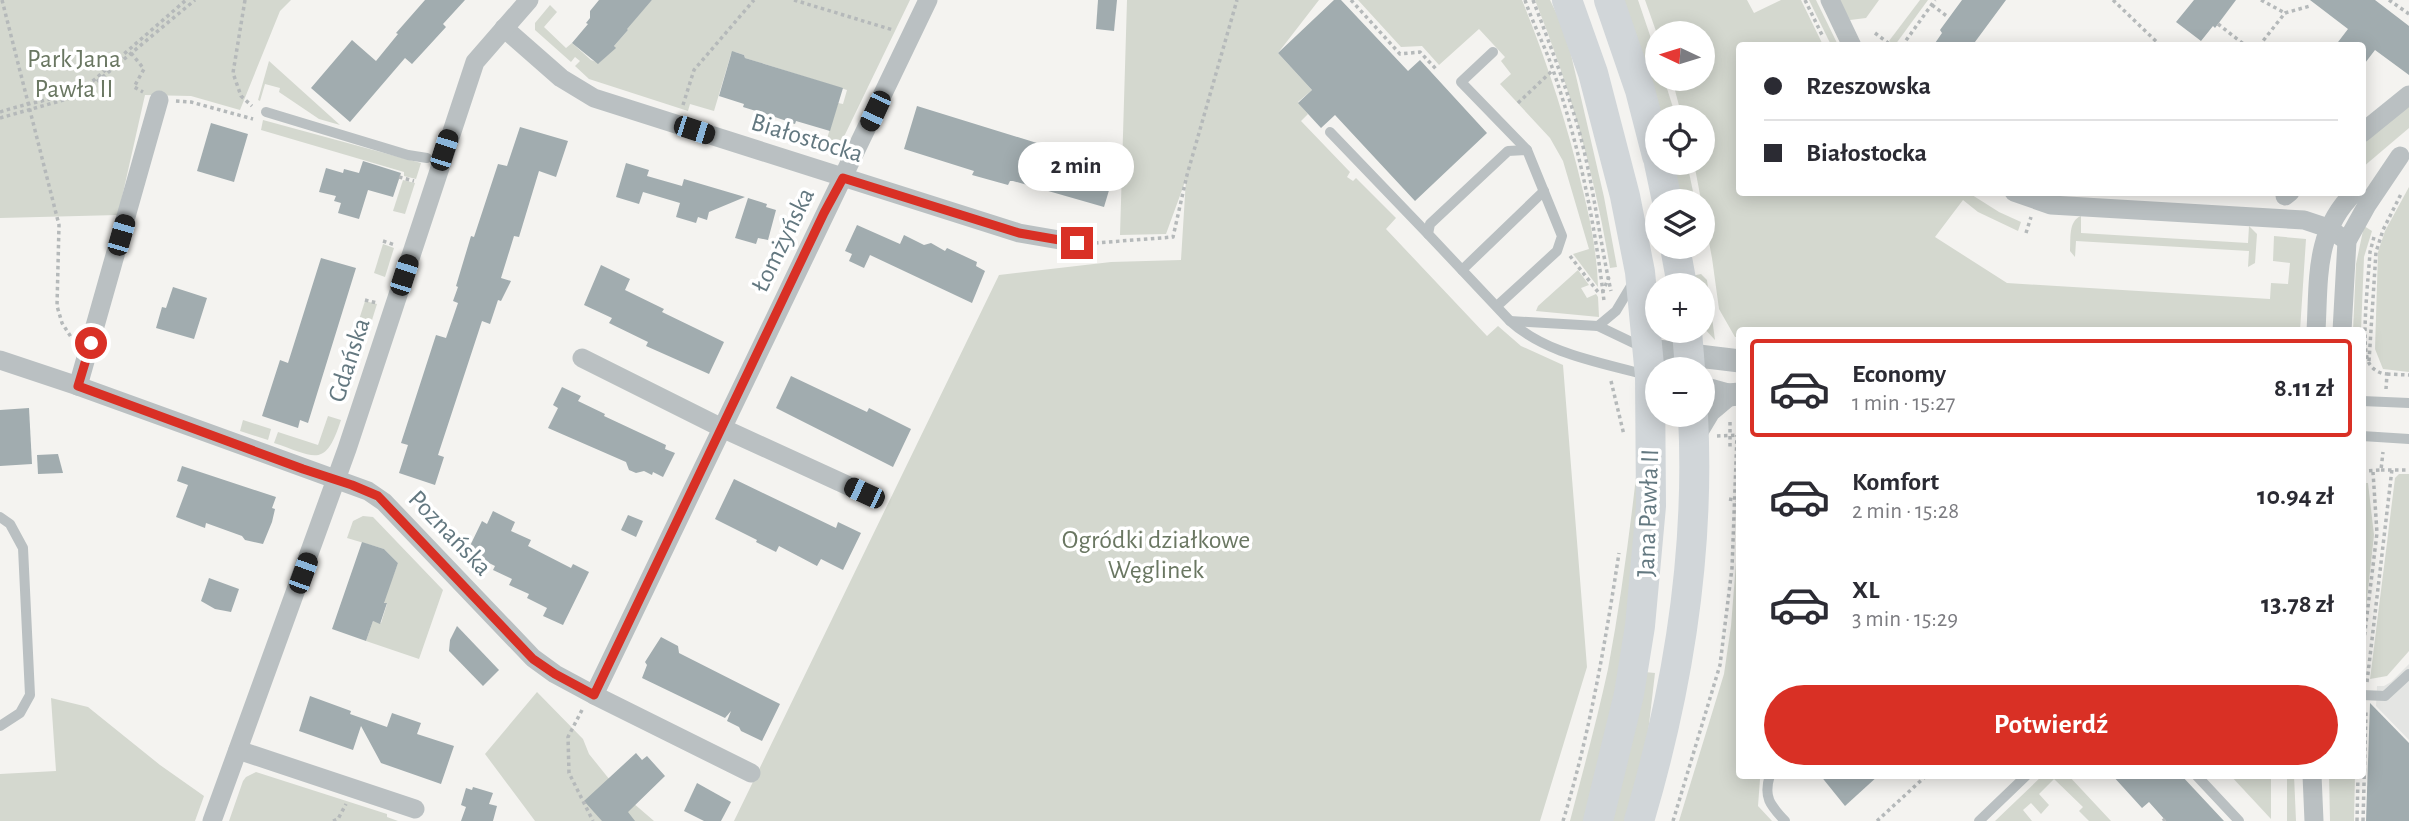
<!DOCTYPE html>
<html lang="pl">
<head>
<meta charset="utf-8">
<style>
  body { margin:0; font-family:"Alegreya Sans",sans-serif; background:#f2f2f3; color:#2b2b33; height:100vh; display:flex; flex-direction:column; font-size:26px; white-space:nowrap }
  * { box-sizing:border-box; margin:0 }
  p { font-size:23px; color:#7c7c81 }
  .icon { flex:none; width:38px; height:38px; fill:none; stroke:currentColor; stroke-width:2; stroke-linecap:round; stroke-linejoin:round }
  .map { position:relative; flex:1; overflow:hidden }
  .details { position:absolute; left:1736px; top:327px; width:630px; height:452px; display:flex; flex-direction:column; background:#fff; border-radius:7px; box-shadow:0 4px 18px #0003 }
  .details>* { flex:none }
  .banner { position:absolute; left:1736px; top:42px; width:630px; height:154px; border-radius:7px; box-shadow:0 4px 18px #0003; display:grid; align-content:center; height:154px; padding:0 28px; background:#fff }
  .needle { width:46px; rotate:274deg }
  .controls { position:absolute; left:1645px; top:21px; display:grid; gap:14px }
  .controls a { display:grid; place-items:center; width:70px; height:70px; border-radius:50%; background:#fff; box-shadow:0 4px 18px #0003; font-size:35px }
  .end { position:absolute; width:32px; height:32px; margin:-16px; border:9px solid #d93025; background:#fff; box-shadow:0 0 0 4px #fff }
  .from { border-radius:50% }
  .bubble { position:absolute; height:49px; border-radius:24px; background:#fff; box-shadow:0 4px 18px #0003; font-size:23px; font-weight:700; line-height:49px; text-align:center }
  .car { position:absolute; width:21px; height:42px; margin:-21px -10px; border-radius:9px; box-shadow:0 0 5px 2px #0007; background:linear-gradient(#222 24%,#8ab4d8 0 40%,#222 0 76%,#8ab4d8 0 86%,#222 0) }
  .banner b { display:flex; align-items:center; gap:24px; height:66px; font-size:26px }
  .banner b+b { border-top:2px solid #e1e1e2 }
  .banner i { width:18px; height:18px; background:#2b2b33 }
  ul { padding:12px 0 0; list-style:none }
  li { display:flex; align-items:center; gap:21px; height:98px; margin:0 14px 10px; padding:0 14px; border:4px solid transparent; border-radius:7px }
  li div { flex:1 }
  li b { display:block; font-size:26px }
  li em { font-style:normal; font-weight:700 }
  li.current { border-color:#d93025 }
  li>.icon { width:63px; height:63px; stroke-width:1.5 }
  .cta { display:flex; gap:14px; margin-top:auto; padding:14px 28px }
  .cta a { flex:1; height:80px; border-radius:42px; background:#d93025; color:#fff; font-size:28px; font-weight:700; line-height:80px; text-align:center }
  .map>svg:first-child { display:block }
</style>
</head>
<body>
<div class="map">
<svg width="2409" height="821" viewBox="0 0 2409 821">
  <rect width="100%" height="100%" fill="#f4f3f0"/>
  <path fill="#e4e5e3" d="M2409,664V740L2376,706L2377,686H2384L2391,682Z"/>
  <g fill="#d4d8cf">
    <path d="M0,0H291L280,11L240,110L191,96L145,95L118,215L0,218Z"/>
    <path d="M652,0H910L838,149L825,145L838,103L843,104L847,90L745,58L744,55L735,52L731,54L714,111L690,104L688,111L589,79L575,66L580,61L575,57L571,62L535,30V23L550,5L557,12L544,27L566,48L572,43L591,60L599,63L615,48L614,46L628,30L626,29Z"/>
    <path d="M1127,0H1319L1278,53L1312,90L1298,102L1308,114L1301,121L1350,172L1347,177L1353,181L1356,178L1396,218L1386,229L1487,336L1498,326L1521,346L1563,365L1587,667L1540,821H734L999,275L1111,262L1181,260L1186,179L1166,234L1120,235Z"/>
    <path d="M1358,0H1522C1548,65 1567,123 1583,191C1591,222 1597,255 1598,287L1573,254L1589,249L1563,161L1550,138L1500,84L1511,74L1501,61L1505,57L1479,29L1439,65L1422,46L1401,47Z"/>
    <path d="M1535,0H1550L1566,33L1604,197L1617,267L1610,268C1595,175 1570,87 1535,0Z"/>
    <path d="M1621,0H1638L1657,56V79H1664L1676,117H1660Z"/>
    <path d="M1645,0H1747L1754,13L1781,0H1801L1823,45L1740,46V192L1969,193L1999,212L2021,222L2018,231L1978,212L1963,200L1935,237L2007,283L2270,299L2271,283L2288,284L2290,263L2273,261L2274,236L2306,239L2300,331H1740L1739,337H1735L1719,309L1712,258L1694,163H1703V117H1682L1672,79H1703V33L1657,34Z"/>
    <path d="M1809,0H1816L1838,45H1831Z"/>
    <path d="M1839,0H1879L1866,18L1850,20Z"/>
    <path d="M1920,0H1928L1895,45L1889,41Z"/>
    <path d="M269,61L340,125L319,119L279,92L280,88L265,84L260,101L258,100Z"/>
    <path d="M2409,104V128L2363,167V141Z"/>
    <path d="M263,120L421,163L416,179L404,176V172L261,130Z"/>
    <path d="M1671,163H1687L1695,201H1678Z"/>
    <path d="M403,180L415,183L405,214L393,211Z"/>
    <path d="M2409,187V372L2383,369L2375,349L2378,252L2385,231Z"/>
    <path d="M2081,216V233L2248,243L2249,226L2257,234L2255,263L2248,267L2249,251L2076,241L2075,257L2070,251C2071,239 2068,221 2081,216Z"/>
    <path d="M2364,226L2372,231L2364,257L2361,331H2353L2356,264Z"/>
    <path d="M383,244L394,248L385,277L374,273Z"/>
    <path d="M1578,270L1589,285L1581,288L1587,298L1596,294L1598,297L1599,317L1536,311L1538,306Z"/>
    <path d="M1701,274L1707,280L1715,340L1703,327V285H1693L1691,276Z"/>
    <path d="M365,301L377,304L368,333L356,329Z"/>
    <path d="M328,416L341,420C325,469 316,457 274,443L278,432L318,445Z"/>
    <path d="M243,420L271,429L268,440L240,431Z"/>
    <path d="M1638,460C1638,582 1618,704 1584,821H1570C1583,771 1597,720 1608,669C1621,600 1630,530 1638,460Z"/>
    <path d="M2399,474H2409V651L2387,676L2370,679L2395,478Z"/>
    <path d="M2363,483H2368L2374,535L2363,636Z"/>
    <path d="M363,516L373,517L443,590L419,659L366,641L373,621L381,623L387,604L383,602L398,563L384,549L347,538L353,521Z"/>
    <path d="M1739,525L1740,775H1755L1760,779L1758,806L1772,821H1679L1724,674L1731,626Z"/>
    <path d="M1645,672L1655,673L1648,733L1626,821H1608Z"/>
    <path d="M537,692L583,739L589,754L618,790L654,821H535L485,754Z"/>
    <path d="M51,698L88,707L160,765L204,796L195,821H0V774L56,771Z"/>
    <path d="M256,772L387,814V817L398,821H229L243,781L246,777Z"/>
    <path d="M2043,775H2068L2111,821H2089L2079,811L2083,807L2054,779L2039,794L2049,805L2041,814L2031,803L2023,810L2032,821H1995Z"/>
    <path d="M2230,775H2271V819Z"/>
    <path d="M2287,775H2294L2296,821H2287Z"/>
    <path d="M2329,775H2355L2354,821H2330Z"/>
  </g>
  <g fill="#a1acaf">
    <path d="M425,0H465L443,24L446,27L424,51L412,64L405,58L350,122L311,88L352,40L376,61L398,34L396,33Z"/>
    <path d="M599,0H652L627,29L628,30L614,46L616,48L598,64L572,43L588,24L586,23L590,18V11Z"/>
    <path d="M1098,0H1117L1114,31L1096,29Z"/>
    <path d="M1334,0H1341L1408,71L1420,60L1487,133L1415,201L1335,115L1321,128L1298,103L1312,90L1278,53Z"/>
    <path d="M1962,0H2006L1972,46H1933L1942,33L1940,30Z"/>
    <path d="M2194,0H2236L2215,28L2213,26L2201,41L2176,22Z"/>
    <path d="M2310,0H2375L2409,26V75L2375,50L2362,67V46H2335L2348,29Z"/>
    <path d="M732,51L744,55L745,58L843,88L830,131L796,121L795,124L775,117L743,107L744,104L719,96Z"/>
    <path d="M917,106L1111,166L1110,187L1104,207L1013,181H1010L1008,185L972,175L974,171L904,149Z"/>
    <path d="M211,123L248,134L234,182L197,171Z"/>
    <path d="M520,127L568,141L556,177L539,171L519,237L514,236L501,278L511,281L501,301L498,300L490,324L482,321L438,455L444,457L435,485L399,473L408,445L401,443L436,335L446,338L458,303L453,301L458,287L456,286L471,236L474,237L498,164L507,166Z"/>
    <path d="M363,161L401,173L393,197L368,190L359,219L338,213L341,203L334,201L336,196L319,192L326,168L343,173L344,169L359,173Z"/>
    <path d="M626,163L649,170L647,176L682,186L684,179L745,197L709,212L707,220L698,217L696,223L676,217L680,203L643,192L639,204L616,197Z"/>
    <path d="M748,198L767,204L766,207L776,210L768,240L758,238L756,244L735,238Z"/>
    <path d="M857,225L900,244L904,235L924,245L931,243L945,251L947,248L977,262L976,266L985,271L972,303L870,255L864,268L849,261L852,254L845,251Z"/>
    <path d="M321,258L356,268L308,423L300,420L298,428L262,416L280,360L288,363Z"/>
    <path d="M601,265L630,279L625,290L664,309L662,312L724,342L709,374L646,346L648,342L609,323L612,318L584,305Z"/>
    <path d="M173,287L207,298L194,339L156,328L162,307L166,308Z"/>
    <path d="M791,376L867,412L869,408L911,429L893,467L776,408Z"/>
    <path d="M562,387L581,396L578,401L605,414L604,416L666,445L665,449L675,453L663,477L653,472L652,475L644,471L636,473L629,470L626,462L548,428L558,408L553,405Z"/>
    <path d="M29,408L32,464L0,466V410Z"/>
    <path d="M58,454L63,473L38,474L37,455Z"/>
    <path d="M182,466L276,497L272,508L275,509L272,522L263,544L245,540L242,536L206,523L205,528L176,517L188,485L177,481Z"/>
    <path d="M734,479L836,528L838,522L861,533L843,570L821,559L817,566L779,546L776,552L756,542L757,540L715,519Z"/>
    <path d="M493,511L515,522L511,531L531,540L528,546L571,568L573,564L589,572L563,625L543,616L547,608L527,598L529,594L509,585L512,579L493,570L495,566L483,560L485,558L468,550L482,521L487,524Z"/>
    <path d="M628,515L643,521L636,537L621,530Z"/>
    <path d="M362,542L384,549L398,563L384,603H387L380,624L373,621L366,641L332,629Z"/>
    <path d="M209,578L239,589L231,612L215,609L201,601Z"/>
    <path d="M457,626L499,670L483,686L449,651L450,640Z"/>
    <path d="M661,637L678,646L679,653L780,704L762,741L741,731L739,727L727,721L731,711L725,718L642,678L647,665L645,662Z"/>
    <path d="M310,696L351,711L350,714L387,727L392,713L421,723L417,734L454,746L441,784L381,763L361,726L353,750L299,731Z"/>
    <path d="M2370,703L2409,743V821H2366Z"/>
    <path d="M636,753L642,760L647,756L665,776L628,812L635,821H602L584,801Z"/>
    <path d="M1820,775H1879L1845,806Z"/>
    <path d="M2112,775H2181L2224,821H2166L2149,802L2142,808Z"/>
    <path d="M697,783L731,802L721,821H704L684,811Z"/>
    <path d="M473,787L493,793L489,804L497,806L493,821H461L466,807L461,805L466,788L472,790Z"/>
  </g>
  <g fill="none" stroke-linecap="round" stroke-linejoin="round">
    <g stroke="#b5b9ba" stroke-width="3.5" stroke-dasharray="3.5 3.5" stroke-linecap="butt">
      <path d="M2,0L59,225L57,306L62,323L71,337"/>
      <path d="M245,0L233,73L241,96L252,106"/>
      <path d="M794,0L893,30"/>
      <path d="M1351,0L1400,54L1420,52L1436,69"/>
      <path d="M1525,0C1533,24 1545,46 1553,70C1579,144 1595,224 1604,301"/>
      <path d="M1533,0C1549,42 1565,84 1578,127C1593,181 1599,237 1611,291"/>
      <path d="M1805,0L1823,37"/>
      <path d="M2113,0L2161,46"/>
      <path d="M2261,0L2285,13"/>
      <path d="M2389,0L2409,14"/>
      <path d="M1932,5L1948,17"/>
      <path d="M2218,24L2246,46"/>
      <path d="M1875,33L1892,46"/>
      <path d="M1902,46L1935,0"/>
      <path d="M2259,46L2285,13L2310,6"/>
      <path d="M131,53L144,69L134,87L143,92"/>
      <path d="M176,101L191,102L253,119"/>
      <path d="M1518,103L1553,70"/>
      <path d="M683,105L694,70L754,0"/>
      <path d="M0,112C32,101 65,100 94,80L186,0"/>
      <path d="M0,118L81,95L195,0"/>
      <path d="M399,177L414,181"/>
      <path d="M2026,233L2031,217"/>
      <path d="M2374,237L2370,252C2369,273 2360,347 2369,363C2372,369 2380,374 2387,374L2386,389"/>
      <path d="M383,241L395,245"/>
      <path d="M1095,243L1173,237L1187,175L1237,0"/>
      <path d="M1570,256L1598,292L1603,291L1609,277"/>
      <path d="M365,300L377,303"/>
      <path d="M2369,361L2376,252L2383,230L2402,192"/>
      <path d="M2387,374L2409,375"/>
      <path d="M1611,381L1624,435"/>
      <path d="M1730,422V448"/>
      <path d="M1717,436L1740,435"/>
      <path d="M2381,470H2409"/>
      <path d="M2362,471L2381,470L2383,452"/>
      <path d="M1729,499L1740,501"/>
      <path d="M2362,656L2377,533L2373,472"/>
      <path d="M2367,682L2392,469"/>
      <path d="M582,710L568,737L569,773L593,821"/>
      <path d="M333,821L338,819L346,804"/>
      <path d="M1563,821C1590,733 1605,644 1619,553"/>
      <path d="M1673,821L1720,665L1732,568L1737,435"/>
      <path d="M1877,821L1927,775"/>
      <path d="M2163,821L2165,819"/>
      <path d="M2357,821L2358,775"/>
      <path d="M2363,821L2366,711"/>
    </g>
    <g stroke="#bac0c2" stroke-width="10">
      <path d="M1493,52L1461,82L1527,150"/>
      <path d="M266,112L408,155L427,158"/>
      <path d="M1330,132L1428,234"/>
      <path d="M1462,270L1544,191"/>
      <path d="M1497,306L1557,251L1562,236L1527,150L1508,151L1430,224L1428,234L1510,321C1546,354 1600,362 1646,375"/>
      <path d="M1510,321L1598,326L1644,348"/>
      <path d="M1598,326L1616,311L1634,281"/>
      <path d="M2362,401L2409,403"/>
      <path d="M2362,436L2409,439"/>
      <path d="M0,517L10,524L23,548L30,695L20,713L0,726"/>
      <path d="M2362,695L2385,696L2409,674"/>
      <path d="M1770,775C1763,797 1770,805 1785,821"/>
      <path d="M2196,775L2239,821"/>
      <path d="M1979,821L2027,775"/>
    </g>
    <g stroke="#bac0c2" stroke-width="19">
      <path d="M1830,0L1852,46"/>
      <path d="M504,28L561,78L594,98L1019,233L1077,243"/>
      <path d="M2362,133L2409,95"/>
      <path d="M2014,192L2051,205L2304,220L2328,228L2347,241"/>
      <path d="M2285,196L2290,192"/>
      <path d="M2316,331C2319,279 2314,231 2355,192"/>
      <path d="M2342,331L2347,241L2367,205L2400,156"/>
      <path d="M582,358L722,428L864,493"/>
      <path d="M0,360L78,386L368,491L384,502L533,658L555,674L594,695L751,773"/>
      <path d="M78,386L159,100"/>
      <path d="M594,695L928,0"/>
      <path d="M238,750L415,809"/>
      <path d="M2312,775L2314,821"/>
      <path d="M212,821L347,449L475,62L529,0"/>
    </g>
    <g stroke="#bac0c2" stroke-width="23">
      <path d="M1649,350L1740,361"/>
      <path d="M1703,388L1728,395L1740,394"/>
      <path d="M1694,436L1709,411L1728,395"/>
    </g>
    <g stroke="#d1d6d9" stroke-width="30">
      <path d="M1567,0L1593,73L1625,196L1640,272L1650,376L1651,506L1640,626L1629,694L1598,821"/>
      <path d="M1609,0L1640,90L1657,156"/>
      <path d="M1659,163L1667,201"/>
      <path d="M1675,247L1682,285"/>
      <path d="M1687,331L1690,369"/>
      <path d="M1639,821C1678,690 1700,552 1693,415"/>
    </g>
  </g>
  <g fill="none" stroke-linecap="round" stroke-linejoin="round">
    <path stroke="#d93025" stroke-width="9" d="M91,343L78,386L303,469L352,485L378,496L533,659L555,674L594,695L824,213L843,178L1019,233L1077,243"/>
  </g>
  <g text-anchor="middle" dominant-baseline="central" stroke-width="7" stroke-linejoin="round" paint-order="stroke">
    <g font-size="26" fill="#6a7762" stroke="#fff">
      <text x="74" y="59">Park Jana<tspan x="74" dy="30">Pawła II</tspan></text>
      <text x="1156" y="540">Ogródki działkowe<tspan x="1156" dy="30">Węglinek</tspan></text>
    </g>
    <g font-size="26" fill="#637880" stroke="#fff">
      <text transform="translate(807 138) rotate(17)">Białostocka</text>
      <text transform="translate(783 240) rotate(-64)">Łomżyńska</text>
      <text transform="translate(349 360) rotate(-72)">Gdańska</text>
      <text transform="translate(1648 513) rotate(-88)">Jana Pawła II</text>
      <text transform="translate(450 533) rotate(46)">Poznańska</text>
    </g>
  </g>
</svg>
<div class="controls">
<a><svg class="needle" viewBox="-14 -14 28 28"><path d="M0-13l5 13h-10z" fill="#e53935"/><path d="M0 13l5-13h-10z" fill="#7c7c81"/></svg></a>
<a><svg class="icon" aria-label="locate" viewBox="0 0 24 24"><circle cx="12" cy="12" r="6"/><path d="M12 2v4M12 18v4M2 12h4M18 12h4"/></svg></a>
<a><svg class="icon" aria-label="layers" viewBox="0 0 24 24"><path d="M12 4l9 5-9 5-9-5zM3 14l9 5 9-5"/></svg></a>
<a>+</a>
<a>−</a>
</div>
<i class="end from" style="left:91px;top:343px"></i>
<i class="end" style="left:1077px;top:243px"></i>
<div class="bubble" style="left:1018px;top:142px;width:116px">2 min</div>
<i class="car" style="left:875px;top:111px;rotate:205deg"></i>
<i class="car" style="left:694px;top:130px;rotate:108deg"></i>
<i class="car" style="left:444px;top:150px;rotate:18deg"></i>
<i class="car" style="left:121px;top:235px;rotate:16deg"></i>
<i class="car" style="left:404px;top:275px;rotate:18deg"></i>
<i class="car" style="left:864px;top:493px;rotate:295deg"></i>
<i class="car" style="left:303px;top:573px;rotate:20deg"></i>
<div class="banner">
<b><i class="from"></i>Rzeszowska</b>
<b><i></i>Białostocka</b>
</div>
<section class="details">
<ul>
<li class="current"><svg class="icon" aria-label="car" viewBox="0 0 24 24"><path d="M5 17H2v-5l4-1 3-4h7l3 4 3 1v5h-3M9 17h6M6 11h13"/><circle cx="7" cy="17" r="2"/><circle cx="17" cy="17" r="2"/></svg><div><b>Economy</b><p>1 min · 15:27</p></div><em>8.11 zł</em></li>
<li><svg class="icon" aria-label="car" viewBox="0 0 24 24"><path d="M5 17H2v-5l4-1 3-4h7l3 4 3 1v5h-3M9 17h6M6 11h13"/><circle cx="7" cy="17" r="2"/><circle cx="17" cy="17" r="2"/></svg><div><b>Komfort</b><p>2 min · 15:28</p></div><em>10.94 zł</em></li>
<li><svg class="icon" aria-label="car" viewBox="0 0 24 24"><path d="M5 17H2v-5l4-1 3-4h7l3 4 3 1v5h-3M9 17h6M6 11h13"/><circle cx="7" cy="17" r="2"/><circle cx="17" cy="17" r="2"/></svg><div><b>XL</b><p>3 min · 15:29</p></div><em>13.78 zł</em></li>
</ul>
<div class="cta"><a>Potwierdź</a></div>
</section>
</div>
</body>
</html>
